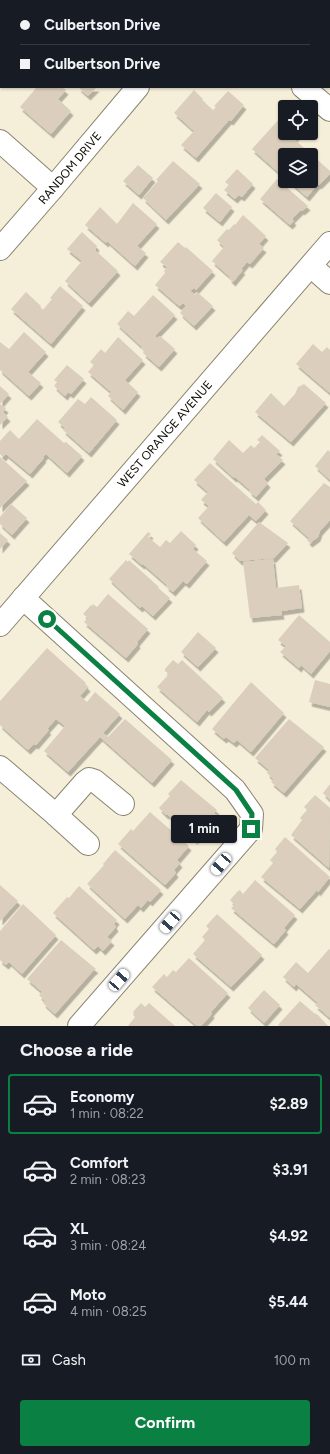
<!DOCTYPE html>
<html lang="en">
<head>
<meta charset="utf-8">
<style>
  body { margin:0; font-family:Figtree,sans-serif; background:#20242c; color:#f1f3f6; height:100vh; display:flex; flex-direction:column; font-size:15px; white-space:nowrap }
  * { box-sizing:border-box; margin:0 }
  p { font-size:13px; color:#9ea1a6 }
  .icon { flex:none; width:22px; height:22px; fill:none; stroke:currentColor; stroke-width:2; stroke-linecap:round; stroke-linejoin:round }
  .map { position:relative; height:1026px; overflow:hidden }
  .panel { display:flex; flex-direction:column; background:#171b24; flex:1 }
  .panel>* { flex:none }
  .guide { position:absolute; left:0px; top:0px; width:330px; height:88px; box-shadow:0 1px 3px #0004; display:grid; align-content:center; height:88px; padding:0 20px; background:#171b24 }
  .controls { position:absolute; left:278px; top:100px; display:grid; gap:8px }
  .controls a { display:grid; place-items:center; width:40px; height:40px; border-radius:4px; background:#171b24; box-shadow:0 1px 3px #0004; font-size:20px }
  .end { position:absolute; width:18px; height:18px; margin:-9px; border:5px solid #0b8043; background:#fff; box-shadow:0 0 0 2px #fff }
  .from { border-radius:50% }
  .bubble { position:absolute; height:28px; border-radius:4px; background:#171b24; box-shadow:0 1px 3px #0004; font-size:13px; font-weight:700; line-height:28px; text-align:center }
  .car { position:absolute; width:12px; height:24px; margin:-12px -6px; border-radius:5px; box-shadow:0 0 3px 1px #0007; background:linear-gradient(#fff 24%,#345 0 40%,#fff 0 76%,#345 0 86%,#fff 0) }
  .guide b { display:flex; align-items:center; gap:14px; height:38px; font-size:15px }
  .guide b+b { border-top:1px solid #363941 }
  .guide i { width:10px; height:10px; background:#f1f3f6 }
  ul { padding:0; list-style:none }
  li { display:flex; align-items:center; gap:12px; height:60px; margin:0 8px 6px; padding:0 12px; border:2px solid transparent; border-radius:4px }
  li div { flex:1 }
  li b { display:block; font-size:15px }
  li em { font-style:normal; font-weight:700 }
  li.current { border-color:#0b8043 }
  li>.icon { width:36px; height:36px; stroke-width:1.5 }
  h2 { padding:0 20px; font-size:18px; line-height:48px }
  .pay { display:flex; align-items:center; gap:10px; height:44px; padding:0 20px; font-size:15px }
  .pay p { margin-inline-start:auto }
  .cta { display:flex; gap:8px; margin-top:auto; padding:8px 20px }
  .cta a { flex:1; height:46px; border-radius:4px; background:#0b8043; color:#fff; font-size:16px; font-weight:700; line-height:46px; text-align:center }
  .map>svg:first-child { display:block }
</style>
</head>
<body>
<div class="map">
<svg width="330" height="1026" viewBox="0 0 330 1026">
  <defs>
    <filter id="shadow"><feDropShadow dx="2.5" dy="4.5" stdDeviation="0" flood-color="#0004"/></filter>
  </defs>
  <rect width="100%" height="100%" fill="#f5efd9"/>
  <g fill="#dbcebc" filter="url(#shadow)">
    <path d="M37,87H62L66,90L58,99L71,111L51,134L20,107Z"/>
    <path d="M78,87H97L88,96Z"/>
    <path d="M194,90L203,99L202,100L213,110L216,107L214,106L228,91L244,105L231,121L229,120L196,158L181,145L194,131L174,113Z"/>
    <path d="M281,117L285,121V133H299L294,139L330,171V174L319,185L318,184L307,197L289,181H311V155H285V178L252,149Z"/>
    <path d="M173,161L200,184L166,220L143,198L158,181L156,180Z"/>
    <path d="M138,165L153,178L139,195L123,181Z"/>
    <path d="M237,169L253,184L242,197L239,195L235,199L224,190L229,185L225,182Z"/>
    <path d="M277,179L308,206L302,211L301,210L292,219L294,221L290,225L260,199Z"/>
    <path d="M216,193L232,207L220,222L203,208Z"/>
    <path d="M133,203L157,224L137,246L146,253L135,266L107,241L106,243L85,225L100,207L117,224Z"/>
    <path d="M243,215L266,236L259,244L264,248L250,264L247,262L241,269L243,270L233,282L229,278L230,277L212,261L224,247L217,240L227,229L229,230L234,224L235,225Z"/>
    <path d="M82,232L97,246L95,250L118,271L89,303L65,281L82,261L67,249Z"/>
    <path d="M178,242L185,248L186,247L213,271L196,290L194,288L190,291L195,295L197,292L213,306L194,326L180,313L186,306L183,303L180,306L178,305L155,285L165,273L164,271L167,267L160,262Z"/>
    <path d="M60,286L83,306L51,344L11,309L26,292L41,306L40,307L43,310L52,299L50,298Z"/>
    <path d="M153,295L175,315L155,336L157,338L160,336L175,349L159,367L143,353L145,351L141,348L142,347L117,324L128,311L134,316Z"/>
    <path d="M24,332L46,352L28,372L41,383L29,396L0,370V342L9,349Z"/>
    <path d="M118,337L143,360L125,380L138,392L123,410L108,396L111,392L88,372L94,365L90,362L101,349L105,353Z"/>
    <path d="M313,344L322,352L327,347L330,350V393L296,364Z"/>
    <path d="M67,365L84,379L71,394L68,392L65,396L54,386L57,382L54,380Z"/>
    <path d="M304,384L326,403L291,442L255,412L271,393L284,406L295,394L298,387Z"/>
    <path d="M0,386L9,394L0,404L6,408L3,412L8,417L0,425Z"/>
    <path d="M91,397L117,420L89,453L63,430L65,428L58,422L78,399L85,404Z"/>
    <path d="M37,419L64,443L66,442L82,456L67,473L46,454L43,457L44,458L30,474L6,454L3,457L0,454V441L10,430L19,439Z"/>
    <path d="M262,435L280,451L276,454L283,460L264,479L268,483L256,497L249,491L250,490L235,477L234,478L213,459L229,440L243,453L251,445L254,448L260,442L257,440Z"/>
    <path d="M328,450L330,452V480L315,466Z"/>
    <path d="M0,457L27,481L0,508Z"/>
    <path d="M210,463L256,504L258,502L266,510L256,521L249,515L224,542L198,518L209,506L201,500L208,492L194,480Z"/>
    <path d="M324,483L330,487V520L320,531L318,537L310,543L307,540L309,538L290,521Z"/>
    <path d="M11,504L27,518L12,535L0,524V517Z"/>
    <path d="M259,522L288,543L274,558L240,561L232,553Z"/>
    <path d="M181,531L196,545L193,549L207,561L187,584L183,581L173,592L166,586L167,585L143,564L142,565L129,554L148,532L151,534L148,537L160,547L166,540L170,543Z"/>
    <path d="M0,533L8,540L0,549Z"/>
    <path d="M273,559L276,588L299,585L302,608L281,611L282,615L250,618L243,562Z"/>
    <path d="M126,560L128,562L129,560L159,587L158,588L170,598L153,616L142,606L140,608L109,579Z"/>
    <path d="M108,594L148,629L137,642L138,644L126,658L84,622L88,618L83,614L91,605L92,606L93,604L97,607Z"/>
    <path d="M299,615L330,642V651L311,674L301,665L299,668L280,652L286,646L278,640Z"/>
    <path d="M198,632L216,648L198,667L181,652Z"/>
    <path d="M47,648L86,683L85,684L88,687L80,696L87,702L95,692L120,714L103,733L108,737L125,719L172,760L152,783L100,737L68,772L44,751L65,726L56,719L47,729L49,730L36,745L34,744L28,750L0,725V701Z"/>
    <path d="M173,660L178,664L182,660L223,698L209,712L207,710L197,722L157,687L169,674L165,671V669Z"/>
    <path d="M315,680L330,684V707L309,702Z"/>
    <path d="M251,682L284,713L251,752L237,740L234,743L226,737L224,739L212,729Z"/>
    <path d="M289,719L324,747L284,793L271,782L274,780L267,773L269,770L255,758Z"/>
    <path d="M181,780L217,810L214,813L222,820L213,831L207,826L195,840L167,814L166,815L159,808L170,796L168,794Z"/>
    <path d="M330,784V800L323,793Z"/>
    <path d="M315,795L330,808L329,868L291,835L302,820L300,818L307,810L304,807Z"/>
    <path d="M150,812L189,846L177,860L180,863L174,870L176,873L165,885L118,844L131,829L133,831Z"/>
    <path d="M285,837L330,877L318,892L317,890L300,909L261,877L273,863L270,860L277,852L275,849Z"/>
    <path d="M115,850L161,890L150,902L148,900L141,908L138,905L125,919L87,884L104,865L103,864Z"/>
    <path d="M255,880L295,915L284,928L286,930L274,944L231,908L235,905L230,900L238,891L240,890L243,894Z"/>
    <path d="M0,885L18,901L0,921Z"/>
    <path d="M79,886L117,920L114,924L116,927L107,937L112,941L103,951L98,946L94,950L53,913L67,897L69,898Z"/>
    <path d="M23,904L56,935L22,974L9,962L6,965L0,960V931Z"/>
    <path d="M217,914L262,955L231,987L193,954L205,940L202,937L209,929L206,926Z"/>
    <path d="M61,940L96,969L93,971L55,1014L43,1003L45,1001L39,995L42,992L27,979Z"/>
    <path d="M329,949L330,950V1018L315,1005L318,1003L296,984L294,987L283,977L296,962L308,973Z"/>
    <path d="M189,958L228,993L211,1012L212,1014L201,1026H197L152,987L164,974L167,977L173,970L176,972Z"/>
    <path d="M264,990L280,1005L264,1023L248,1008Z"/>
    <path d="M300,1001L314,1013L318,1015L328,1026H280L278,1025Z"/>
    <path d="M141,1003L145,1007L149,1003L175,1026H128L135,1017L133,1015L134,1014L133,1012Z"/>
  </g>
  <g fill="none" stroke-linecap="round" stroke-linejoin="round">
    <g stroke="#898370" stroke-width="24">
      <g id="minor">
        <path d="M204,0L205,1"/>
        <path d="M303,87L330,110"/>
        <path d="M0,141L53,188"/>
        <path d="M0,249L53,188L138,87"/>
        <path d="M311,266L330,283"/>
        <path d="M23,598L235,790L252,814L251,829L79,1026"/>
        <path d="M0,625L330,243"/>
        <path d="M0,767L56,815L85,782L89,779L95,781L123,804"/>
        <path d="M56,815L88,844"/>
      </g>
    </g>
    <use href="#minor" stroke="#fff" stroke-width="22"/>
  </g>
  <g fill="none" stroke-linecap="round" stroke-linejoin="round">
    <path stroke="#0b8043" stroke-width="5" d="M47,619L236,790L252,814L251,829"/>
  </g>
  <g text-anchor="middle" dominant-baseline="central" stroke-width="4" stroke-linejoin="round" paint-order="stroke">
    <g font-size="12" fill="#0e0c05" stroke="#fff">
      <text transform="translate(70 168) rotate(-50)">RANDOM DRIVE</text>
      <text transform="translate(165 434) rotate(-49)">WEST ORANGE AVENUE</text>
    </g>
  </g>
</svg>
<div class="controls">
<a><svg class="icon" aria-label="locate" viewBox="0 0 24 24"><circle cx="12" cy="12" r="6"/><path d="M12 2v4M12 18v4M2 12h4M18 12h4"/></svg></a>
<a><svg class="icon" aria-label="layers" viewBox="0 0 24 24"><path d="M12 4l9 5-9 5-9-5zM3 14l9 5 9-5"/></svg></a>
</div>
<i class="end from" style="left:47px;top:619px"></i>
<i class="end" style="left:251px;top:829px"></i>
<div class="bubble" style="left:171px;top:815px;width:66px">1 min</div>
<i class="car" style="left:221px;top:864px;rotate:221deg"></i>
<i class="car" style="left:170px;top:922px;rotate:221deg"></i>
<i class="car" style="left:119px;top:980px;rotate:41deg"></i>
<div class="guide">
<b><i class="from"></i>Culbertson Drive</b>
<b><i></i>Culbertson Drive</b>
</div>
</div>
<section class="panel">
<h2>Choose a ride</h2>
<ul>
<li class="current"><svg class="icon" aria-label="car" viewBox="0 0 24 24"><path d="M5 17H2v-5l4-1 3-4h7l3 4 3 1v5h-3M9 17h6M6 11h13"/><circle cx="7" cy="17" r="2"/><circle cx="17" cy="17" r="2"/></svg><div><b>Economy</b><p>1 min · 08:22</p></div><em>$2.89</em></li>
<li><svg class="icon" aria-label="car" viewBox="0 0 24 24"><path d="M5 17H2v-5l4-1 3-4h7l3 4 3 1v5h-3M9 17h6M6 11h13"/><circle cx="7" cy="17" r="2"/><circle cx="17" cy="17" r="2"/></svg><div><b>Comfort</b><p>2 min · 08:23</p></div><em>$3.91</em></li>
<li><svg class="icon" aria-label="car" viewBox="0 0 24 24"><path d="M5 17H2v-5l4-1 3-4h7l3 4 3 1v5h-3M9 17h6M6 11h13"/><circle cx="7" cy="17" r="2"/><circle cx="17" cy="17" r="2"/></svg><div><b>XL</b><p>3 min · 08:24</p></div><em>$4.92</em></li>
<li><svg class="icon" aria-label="car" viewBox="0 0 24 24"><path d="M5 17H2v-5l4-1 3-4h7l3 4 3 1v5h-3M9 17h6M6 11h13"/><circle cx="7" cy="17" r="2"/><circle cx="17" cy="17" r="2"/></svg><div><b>Moto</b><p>4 min · 08:25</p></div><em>$5.44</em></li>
</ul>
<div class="pay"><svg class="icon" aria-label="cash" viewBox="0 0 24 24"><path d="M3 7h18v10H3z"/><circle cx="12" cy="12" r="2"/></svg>Cash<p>100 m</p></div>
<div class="cta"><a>Confirm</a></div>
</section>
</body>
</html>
